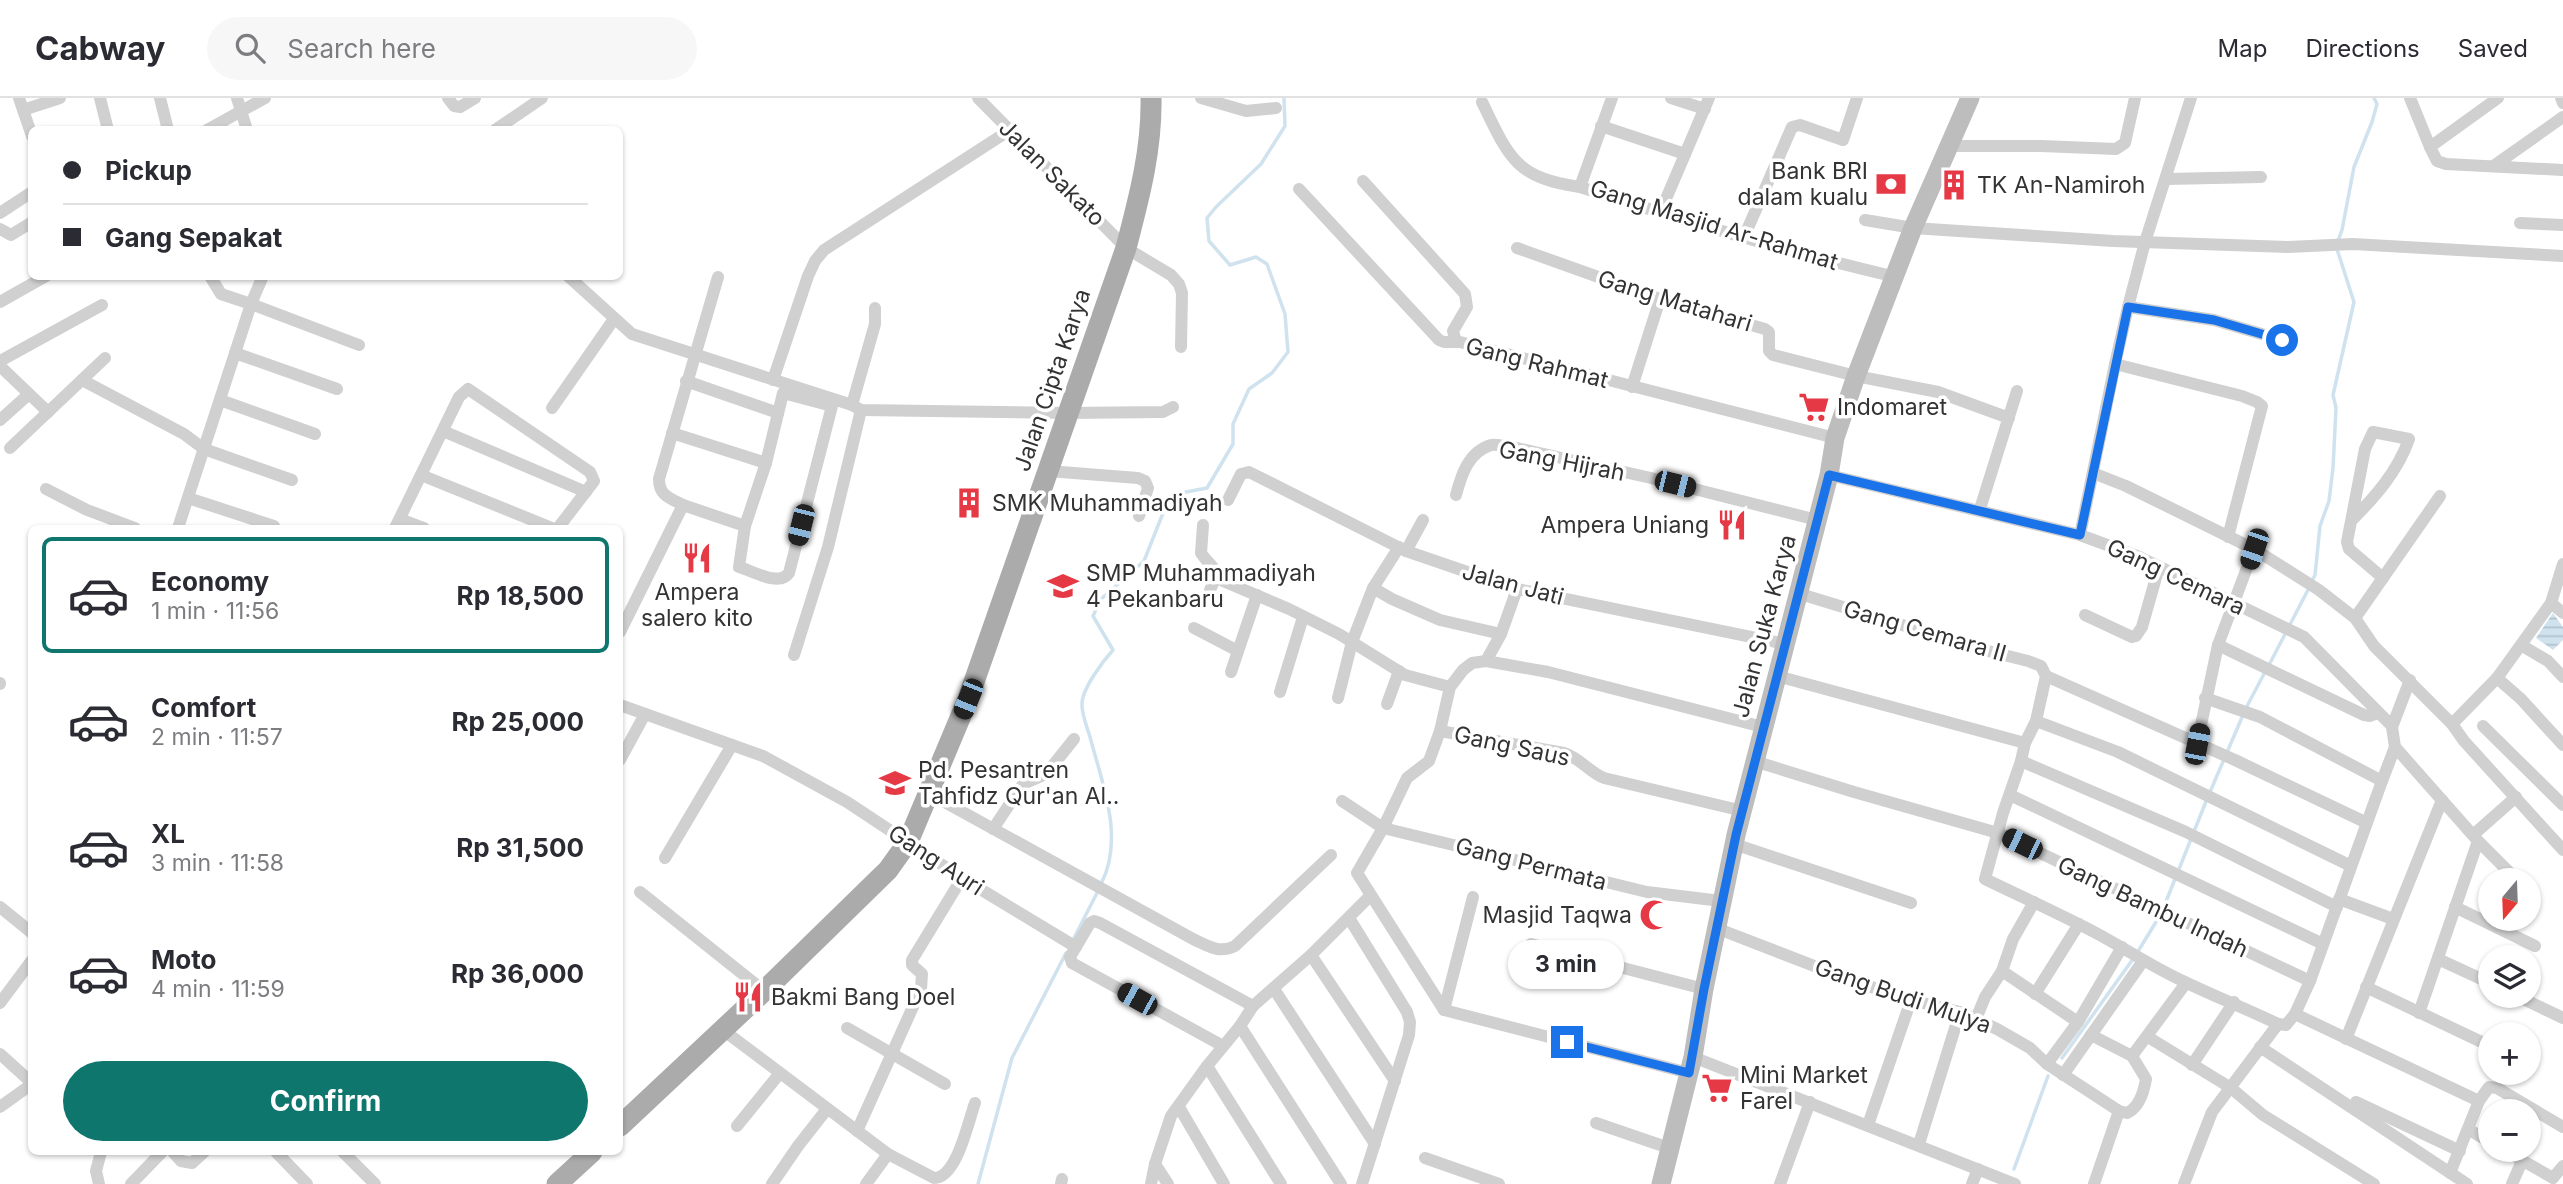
<!DOCTYPE html>
<html lang="en">
<head>
<meta charset="utf-8">
<style>
  body { margin:0; font-family:Inter,sans-serif; background:#f7f7f7; color:#2b2b33; height:100vh; display:flex; flex-direction:column; font-size:26px; white-space:nowrap }
  * { box-sizing:border-box; margin:0 }
  p { font-size:23px; color:#7c7c81 }
  .icon { flex:none; width:38px; height:38px; fill:none; stroke:currentColor; stroke-width:2; stroke-linecap:round; stroke-linejoin:round }
  .map { position:relative; flex:1; overflow:hidden }
  .panel { position:absolute; left:28px; top:427px; width:595px; height:630px; display:flex; flex-direction:column; background:#fff; border-radius:10px; box-shadow:0 2px 5px #0004 }
  .panel>* { flex:none }
  .banner { position:absolute; left:28px; top:28px; width:595px; height:154px; border-radius:10px; box-shadow:0 2px 5px #0004; display:grid; align-content:center; height:154px; padding:0 35px; background:#fff }
  .needle { width:46px; rotate:199deg }
  .buttons { position:absolute; left:2478px; top:770px; display:grid; gap:14px }
  .buttons a { display:grid; place-items:center; width:63px; height:63px; border-radius:50%; background:#fff; box-shadow:0 2px 5px #0004; font-size:35px }
  .end { position:absolute; width:32px; height:32px; margin:-16px; border:9px solid #1a73e8; background:#fff; box-shadow:0 0 0 4px #fff }
  .from { border-radius:50% }
  .bubble { position:absolute; height:49px; border-radius:24px; background:#fff; box-shadow:0 2px 5px #0004; font-size:23px; font-weight:700; line-height:49px; text-align:center }
  .car { position:absolute; width:21px; height:42px; margin:-21px -10px; border-radius:9px; box-shadow:0 0 5px 2px #0007; background:linear-gradient(#222 24%,#8ab4d8 0 40%,#222 0 76%,#8ab4d8 0 86%,#222 0) }
  .banner b { display:flex; align-items:center; gap:24px; height:66px; font-size:26px }
  .banner b+b { border-top:2px solid #e1e1e2 }
  .banner i { width:18px; height:18px; background:#2b2b33 }
  ul { padding:12px 0 0; list-style:none }
  li { display:flex; align-items:center; gap:21px; height:116px; margin:0 14px 10px; padding:0 21px; border:4px solid transparent; border-radius:10px }
  li div { flex:1 }
  li b { display:block; font-size:26px }
  li em { font-style:normal; font-weight:700 }
  li.active { border-color:#0f766e }
  li>.icon { width:63px; height:63px; stroke-width:1.5 }
  .action { display:flex; gap:14px; margin-top:auto; padding:14px 35px }
  .action a { flex:1; height:80px; border-radius:42px; background:#0f766e; color:#fff; font-size:28px; font-weight:700; line-height:80px; text-align:center }
  header { display:flex; align-items:center; gap:42px; box-sizing:border-box; height:98px; padding:0 35px; background:#fff; border-bottom:2px solid #e1e1e2 }
  header strong { font-size:33px }
  nav { display:flex; gap:38px; margin-inline-start:auto; font-size:24px }
  .search { width:490px; height:63px; background:#f7f7f7; display:flex; align-items:center; gap:18px; box-sizing:border-box; padding:0 24px; border-radius:38px; color:#7c7c81; font-size:26px }
  .map>svg:first-child { display:block }
</style>
</head>
<body>
<header>
<strong>Cabway</strong>
<div class="search"><svg class="icon" aria-label="search" viewBox="0 0 24 24"><circle cx="10" cy="10" r="6"/><path d="M15 15l6 6"/></svg>Search here</div>
<nav><a>Map</a><a>Directions</a><a>Saved</a></nav>
</header>
<div class="map">
<svg width="2563" height="1086" viewBox="0 0 2563 1086">
  <defs>
    <pattern id="water-rules" width="6" height="5" patternUnits="userSpaceOnUse" patternTransform="scale(1.75)"><rect width="6" height="5" fill="#cfe2ee"/><path d="M0 2.5h6" fill="none" stroke="#b2c2cd"/></pattern>
  </defs>
  <rect width="100%" height="100%" fill="#fff"/>
  <path fill="url(#water-rules)" d="M2553,515L2563,529V542L2553,552L2536,540Z"/>
  <g fill="none" stroke-linecap="round" stroke-linejoin="round">
    <g stroke="#cfe2ee" stroke-width="3.5">
      <path d="M2312,483L2315,477L2320,428L2329,403L2333,370L2336,310L2333,297L2354,204L2336,148L2342,132L2354,69L2372,24L2377,6L2374,0"/>
      <path d="M2269,567L2309,490"/>
      <path d="M2246,610L2265,574"/>
      <path d="M2210,694L2243,617"/>
      <path d="M1101,786C1125,740 1102,685 1090,639C1087,629 1082,617 1082,607C1081,592 1103,563 1113,552L1093,518L1101,501L1144,463L1165,410L1186,394L1207,390L1233,346V326L1249,291L1272,275L1288,254L1285,216L1267,166L1256,159L1230,167L1209,143L1207,120L1216,109L1261,66L1285,28L1284,0"/>
      <path d="M2165,806L2207,701"/>
      <path d="M1073,842L1098,793"/>
      <path d="M2137,855L2156,824"/>
      <path d="M2062,960L2133,861"/>
      <path d="M2014,1071L2048,978"/>
      <path d="M978,1086L1012,960L1066,855"/>
    </g>
    <g stroke="#d0d0d0" stroke-width="12">
      <path d="M19,0L32,38"/>
      <path d="M100,0L108,32"/>
      <path d="M160,0L168,32"/>
      <path d="M237,0L247,32"/>
      <path d="M448,0L454,8L460,9L475,0"/>
      <path d="M978,0L1126,150L1171,177L1179,186L1182,195L1181,249"/>
      <path d="M1201,0L1246,13L1276,10"/>
      <path d="M1612,0L1580,89C1684,123 1789,154 1896,179"/>
      <path d="M1671,0L1705,11"/>
      <path d="M2191,0L2145,144L2128,209L2214,222L2282,242"/>
      <path d="M2410,0L2430,49"/>
      <path d="M2498,0L2430,49L2437,63L2446,66L2563,72"/>
      <path d="M2561,0L2563,5"/>
      <path d="M1482,4C1509,59 1515,80 1580,89"/>
      <path d="M23,12L60,0"/>
      <path d="M1601,28L1685,56"/>
      <path d="M207,32L265,0"/>
      <path d="M495,32L542,0"/>
      <path d="M1948,48H2041L2116,51L2125,45L2135,0"/>
      <path d="M2495,67L2563,19"/>
      <path d="M2166,81L2261,79"/>
      <path d="M1363,83L1465,196L1467,209L1453,233L1456,244"/>
      <path d="M1299,91L1439,242L1444,244H1460L1835,340"/>
      <path d="M0,115L32,94"/>
      <path d="M1660,115L1709,0"/>
      <path d="M1865,122L1913,130L2113,143L2288,149L2353,146L2563,158"/>
      <path d="M2520,125L2563,127"/>
      <path d="M0,131L11,137L32,124"/>
      <path d="M1744,139L1792,29L1800,27L1843,42L1857,0"/>
      <path d="M1517,150L1660,201L1765,231L1769,234V253L1773,257L1856,278L1938,294L2009,320"/>
      <path d="M210,178L221,196L251,206L263,178"/>
      <path d="M568,178L632,236L852,307L861,312L1067,315L1163,314L1173,309"/>
      <path d="M0,204L46,178"/>
      <path d="M2128,209L2115,266L2242,298L2257,304L2262,308L2228,439"/>
      <path d="M235,255L337,291"/>
      <path d="M0,263L102,207"/>
      <path d="M0,268L48,314"/>
      <path d="M82,282L184,336L204,351L292,382"/>
      <path d="M773,282L808,178L815,163L824,152L1010,32"/>
      <path d="M686,283L778,315"/>
      <path d="M1632,289L1660,201"/>
      <path d="M783,295L832,308L789,475C779,489 753,473 739,469L745,428L766,365Z"/>
      <path d="M220,302L315,336"/>
      <path d="M852,307L875,226V210"/>
      <path d="M552,310L614,221"/>
      <path d="M0,322L29,296"/>
      <path d="M443,333L586,394"/>
      <path d="M672,335L766,365"/>
      <path d="M10,350L105,260"/>
      <path d="M1048,373L1138,380L1145,383L1148,390L1139,418"/>
      <path d="M2093,375L2126,388L2254,451L2319,492L2355,520L2374,548L2452,626L2464,643L2563,752"/>
      <path d="M421,377L552,430"/>
      <path d="M1829,377L2080,437L2137,458L2304,539L2392,628"/>
      <path d="M46,391L87,412L135,430"/>
      <path d="M1456,397C1461,378 1468,354 1491,347C1495,346 1503,348 1508,348L1651,380L1817,422"/>
      <path d="M188,400L274,428"/>
      <path d="M1228,402L1241,376L1249,374L1406,453L1517,491L1786,546"/>
      <path d="M683,407L745,428"/>
      <path d="M1980,411L2017,293"/>
      <path d="M400,421L424,430"/>
      <path d="M2352,422C2375,399 2398,373 2409,341L2373,334L2365,351L2347,444L2349,451L2383,480"/>
      <path d="M1203,427L1201,455C1212,472 1222,468 1210,492"/>
      <path d="M178,430L251,206L359,247"/>
      <path d="M395,430L459,299L468,291L590,374L594,383L558,430"/>
      <path d="M2080,437L2115,266"/>
      <path d="M1399,449L1373,490L1392,501L1440,522L1501,536"/>
      <path d="M1406,453L1423,422"/>
      <path d="M1216,480L1289,511L1339,536L1405,577L1450,589"/>
      <path d="M1797,495L1984,552L2028,563L2041,568L2046,578"/>
      <path d="M2551,505L2563,515"/>
      <path d="M2085,517L2132,539L2136,538L2142,529L2159,469"/>
      <path d="M2355,520L2440,398"/>
      <path d="M1194,530L1238,553"/>
      <path d="M620,534L683,407C670,400 659,398 659,381L718,179"/>
      <path d="M2218,547L2364,617L2370,618L2378,615"/>
      <path d="M2521,547L2548,563L2563,579"/>
      <path d="M794,557L828,449L861,312"/>
      <path d="M1486,563L1501,536L1517,491"/>
      <path d="M1231,574L1257,497"/>
      <path d="M1777,578L2025,645"/>
      <path d="M2497,580L2521,601L2563,647"/>
      <path d="M2410,582L2392,629L2395,649L2478,743L2517,782"/>
      <path d="M0,586V585"/>
      <path d="M1280,594L1303,519"/>
      <path d="M1338,600L1352,544L1373,490"/>
      <path d="M2205,600L2260,619L2382,683L2310,883L2295,916L2286,927L2278,926C2247,911 2216,899 2185,884C2154,870 2126,851 2096,835C2060,816 2022,799 1985,781L2003,715L2021,663L2025,645L2036,623L2046,578L2235,662L2367,725"/>
      <path d="M1387,606L1399,573"/>
      <path d="M620,607L763,658L847,704L962,780L1076,849"/>
      <path d="M2036,623L2118,654L2351,768"/>
      <path d="M2452,626L2497,580L2551,505L2563,466"/>
      <path d="M2483,628L2563,707"/>
      <path d="M1440,633L1564,655C1580,660 1589,674 1604,680L1743,713"/>
      <path d="M2197,646L2218,547L2254,451"/>
      <path d="M620,662L645,616"/>
      <path d="M1754,663L1854,694L1998,735L2310,883"/>
      <path d="M2021,663L2186,734L2337,809"/>
      <path d="M2382,683L2395,649"/>
      <path d="M930,696L1193,841C1208,848 1219,856 1235,848L1331,757"/>
      <path d="M2010,697L2323,846"/>
      <path d="M1342,703L1383,730L1647,794L1721,803"/>
      <path d="M993,731L1023,686L1046,676L1074,641"/>
      <path d="M2473,737L2516,699"/>
      <path d="M1734,746L1911,805"/>
      <path d="M665,760L732,647"/>
      <path d="M640,794L764,893"/>
      <path d="M2339,801L2393,821"/>
      <path d="M0,809L32,835"/>
      <path d="M2455,809L2535,848"/>
      <path d="M1349,820L1407,914L1410,924L1409,937L1362,1086"/>
      <path d="M1716,830L1853,883L1911,902L1960,914L1997,931L2030,950L2047,966L2119,1013L2127,1015C2140,1009 2144,993 2146,981L2132,958"/>
      <path d="M2507,834L2513,821"/>
      <path d="M1531,846L1704,891"/>
      <path d="M1311,857L1395,983"/>
      <path d="M2438,861L2490,885"/>
      <path d="M2002,873L2078,924"/>
      <path d="M2366,889L2490,948"/>
      <path d="M1274,891L1375,1046"/>
      <path d="M2035,896L2079,826"/>
      <path d="M2517,898L2563,920"/>
      <path d="M0,905L32,862"/>
      <path d="M1444,912L1473,799"/>
      <path d="M2419,915L2478,743"/>
      <path d="M2295,916L2479,1003"/>
      <path d="M1976,921L1985,899L2002,873L2013,841L2034,804"/>
      <path d="M1240,928L1341,1086"/>
      <path d="M847,930L945,986"/>
      <path d="M723,932L888,1056L934,1080C957,1080 968,1024 975,1005"/>
      <path d="M2091,937L2132,958L2186,885"/>
      <path d="M2148,939L2231,990L2263,1017L2374,1086"/>
      <path d="M2346,941L2442,702"/>
      <path d="M1223,948L1072,865L1070,859L1090,825L1094,823L1100,825L1253,908"/>
      <path d="M2260,949L2467,1086"/>
      <path d="M0,956L32,985"/>
      <path d="M1693,959L2015,1086"/>
      <path d="M2047,966L2078,924L2122,849"/>
      <path d="M2192,967L2234,904"/>
      <path d="M1207,968L1281,1086"/>
      <path d="M1689,975L1444,912L1357,775L1383,730L1407,680L1429,663L1440,633L1450,589L1463,572L1472,565L1486,563L1548,574L1763,629"/>
      <path d="M2063,977L2143,863"/>
      <path d="M2356,1004L2460,1053"/>
      <path d="M0,1009L32,986"/>
      <path d="M1179,1009L1224,1086"/>
      <path d="M1596,1025L1672,1051"/>
      <path d="M1868,1027L1911,902"/>
      <path d="M737,1028L780,975"/>
      <path d="M2468,1031L2490,1044"/>
      <path d="M857,1033L921,891L922,876L912,867V862L962,780"/>
      <path d="M1919,1046L1960,914"/>
      <path d="M2504,1052L2553,1080L2563,1068"/>
      <path d="M173,1054L181,1063L192,1065L204,1054"/>
      <path d="M276,1054L307,1086"/>
      <path d="M343,1054L375,1086"/>
      <path d="M1425,1060L1499,1086"/>
      <path d="M1155,1066L1168,1086"/>
      <path d="M2450,1075L2479,1003L2489,989L2497,990L2563,1029"/>
      <path d="M99,1086L96,1073L101,1054"/>
      <path d="M131,1086L162,1054"/>
      <path d="M772,1086L798,1048L827,1011"/>
      <path d="M866,1086L888,1056"/>
      <path d="M1061,1086L1062,1081"/>
      <path d="M1151,1086L1155,1066L1171,1018L1207,968L1240,928L1253,908L1311,857L1370,798"/>
      <path d="M1780,1086L1810,1004"/>
      <path d="M1972,1086L1978,1071"/>
      <path d="M2094,1086L2119,1013"/>
      <path d="M2184,1086L2212,1014L2278,926"/>
      <path d="M2512,1086L2522,1063"/>
    </g>
    <path stroke="#bdbdbd" stroke-width="19" d="M1661,1086L1693,959L1704,891L1736,737L1829,377L1835,340L1856,278L1913,130L1970,0"/>
    <g stroke="#ababab" stroke-width="21">
      <path d="M620,1028L764,893L888,772L908,744L968,601L1126,150C1139,100 1152,52 1151,0"/>
      <path d="M557,1086L592,1054"/>
    </g>
  </g>
  <g fill="none" stroke-linecap="round" stroke-linejoin="round">
    <path stroke="#1a73e8" stroke-width="9" d="M1567,944L1689,975L1704,891L1736,737L1829,377L2080,437L2128,209L2214,222L2282,242"/>
  </g>
  <defs>
    <g id="bank-bare" transform="scale(2.415)"><path d="M-6-4H6V4H-6ZM0-2.3a2.3 2.3 0 1 0 0 4.6a2.3 2.3 0 1 0 0-4.6Z" fill="#e63946" stroke="#fff" stroke-width="2.5" paint-order="stroke"/></g>
    <g id="building-bare" transform="scale(2.415)"><path d="M-4-6H4V6H1V3H-1V6H-4ZM-2.5-4.3h1.7v1.8h-1.7ZM.8-4.3h1.7v1.8H.8ZM-2.5-1h1.7V.8h-1.7ZM.8-1h1.7V.8H.8Z" fill="#e63946" stroke="#fff" stroke-width="2.5" paint-order="stroke"/></g>
    <g id="supermarket-bare" transform="scale(2.415)"><path d="M-6-5.5h2.5l.6 2H6L4.5 2H-2.5L-4.4-4H-6ZM-1.5 3.2a1.3 1.3 0 1 0 .1 0ZM3 3.2a1.3 1.3 0 1 0 .1 0Z" fill="#e63946" stroke="#fff" stroke-width="2.5" paint-order="stroke"/></g>
    <g id="restaurant-bare" transform="scale(2.415)"><path d="M-5-6h1v4h1v-4h1v4h1v-4h1v5L-1.5 .5V6h-2V.5L-5-1ZM5-6V6H3V1.5H1.5Q1.5-4 5-6Z" fill="#e63946" stroke="#fff" stroke-width="2.5" paint-order="stroke"/></g>
    <g id="school-bare" transform="scale(2.415)"><path d="M0-5L7-2L0 1L-7-2ZM-4 1L0 2.5L4 1V4Q0 6-4 4Z" fill="#e63946" stroke="#fff" stroke-width="2.5" paint-order="stroke"/></g>
    <g id="university-bare" transform="scale(2.415)"><path d="M0-5L7-2L0 1L-7-2ZM-4 1L0 2.5L4 1V4Q0 6-4 4Z" fill="#e63946" stroke="#fff" stroke-width="2.5" paint-order="stroke"/></g>
    <g id="mosque-bare" transform="scale(2.415)"><path d="M3.5-4.9A6 6 0 1 0 3.5 4.9A5 5 0 1 1 3.5-4.9Z" fill="#e63946" stroke="#fff" stroke-width="2.5" paint-order="stroke"/></g>
  </defs>
  <g fill-rule="evenodd">
    <use href="#bank-bare" x="1891" y="86"/>
    <use href="#building-bare" x="1954" y="87"/>
    <use href="#supermarket-bare" x="1814" y="309"/>
    <use href="#building-bare" x="969" y="405"/>
    <use href="#restaurant-bare" x="1732" y="427"/>
    <use href="#restaurant-bare" x="697" y="460"/>
    <use href="#school-bare" x="1063" y="488"/>
    <use href="#university-bare" x="895" y="685"/>
    <use href="#mosque-bare" x="1655" y="817"/>
    <use href="#restaurant-bare" x="748" y="899"/>
    <use href="#supermarket-bare" x="1717" y="990"/>
  </g>
  <g text-anchor="middle" dominant-baseline="central" stroke-width="7" stroke-linejoin="round" paint-order="stroke">
    <g font-size="23" fill="#333" stroke="#fff" text-anchor="start">
      <text x="1868" y="73" text-anchor="end">Bank BRI<tspan x="1868" dy="26">dalam kualu</tspan></text>
      <text x="1977" y="87">TK An-Namiroh</text>
      <text x="1837" y="309">Indomaret</text>
      <text x="992" y="405">SMK Muhammadiyah</text>
      <text x="1709" y="427" text-anchor="end">Ampera Uniang</text>
      <text x="1086" y="475">SMP Muhammadiyah<tspan x="1086" dy="26">4 Pekanbaru</tspan></text>
      <text x="697" y="494" text-anchor="middle">Ampera<tspan x="697" dy="26">salero kito</tspan></text>
      <text x="918" y="672">Pd. Pesantren<tspan x="918" dy="26">Tahfidz Qur'an Al..</tspan></text>
      <text x="1632" y="817" text-anchor="end">Masjid Taqwa</text>
      <text x="771" y="899">Bakmi Bang Doel</text>
      <text x="1740" y="977">Mini Market<tspan x="1740" dy="26">Farel</tspan></text>
    </g>
    <g font-size="23" fill="#333" stroke="#fff">
      <text transform="translate(1052 75) rotate(45)">Jalan Sakato</text>
      <text transform="translate(1714 127) rotate(17)">Gang Masjid Ar-Rahmat</text>
      <text transform="translate(1675 203) rotate(17)">Gang Matahari</text>
      <text transform="translate(1537 265) rotate(14)">Gang Rahmat</text>
      <text transform="translate(1052 282) rotate(-71)">Jalan Cipta Karya</text>
      <text transform="translate(1562 363) rotate(11)">Gang Hijrah</text>
      <text transform="translate(2176 479) rotate(25)">Gang Cemara</text>
      <text transform="translate(1513 486) rotate(15)">Jalan Jati</text>
      <text transform="translate(1764 528) rotate(-75)">Jalan Suka Karya</text>
      <text transform="translate(1925 533) rotate(16)">Gang Cemara II</text>
      <text transform="translate(1512 648) rotate(12)">Gang Saus</text>
      <text transform="translate(936 762) rotate(33)">Gang Auri</text>
      <text transform="translate(1531 766) rotate(14)">Gang Permata</text>
      <text transform="translate(2153 809) rotate(25)">Gang Bambu Indah</text>
      <text transform="translate(1903 898) rotate(19)">Gang Budi Mulya</text>
    </g>
  </g>
</svg>
<div class="buttons">
<a><svg class="needle" viewBox="-14 -14 28 28"><path d="M0-13l5 13h-10z" fill="#e53935"/><path d="M0 13l5-13h-10z" fill="#7c7c81"/></svg></a>
<a><svg class="icon" aria-label="layers" viewBox="0 0 24 24"><path d="M12 4l9 5-9 5-9-5zM3 14l9 5 9-5"/></svg></a>
<a>+</a>
<a>−</a>
</div>
<i class="end from" style="left:2282px;top:242px"></i>
<i class="end" style="left:1567px;top:944px"></i>
<div class="bubble" style="left:1508px;top:842px;width:116px">3 min</div>
<i class="car" style="left:1675px;top:386px;rotate:104deg"></i>
<i class="car" style="left:801px;top:427px;rotate:194deg"></i>
<i class="car" style="left:2254px;top:451px;rotate:199deg"></i>
<i class="car" style="left:968px;top:601px;rotate:202deg"></i>
<i class="car" style="left:2197px;top:646px;rotate:11deg"></i>
<i class="car" style="left:2022px;top:746px;rotate:296deg"></i>
<i class="car" style="left:1137px;top:901px;rotate:299deg"></i>
<div class="banner">
<b><i class="from"></i>Pickup</b>
<b><i></i>Gang Sepakat</b>
</div>
<section class="panel">
<ul>
<li class="active"><svg class="icon" aria-label="car" viewBox="0 0 24 24"><path d="M5 17H2v-5l4-1 3-4h7l3 4 3 1v5h-3M9 17h6M6 11h13"/><circle cx="7" cy="17" r="2"/><circle cx="17" cy="17" r="2"/></svg><div><b>Economy</b><p>1 min · 11:56</p></div><em>Rp 18,500</em></li>
<li><svg class="icon" aria-label="car" viewBox="0 0 24 24"><path d="M5 17H2v-5l4-1 3-4h7l3 4 3 1v5h-3M9 17h6M6 11h13"/><circle cx="7" cy="17" r="2"/><circle cx="17" cy="17" r="2"/></svg><div><b>Comfort</b><p>2 min · 11:57</p></div><em>Rp 25,000</em></li>
<li><svg class="icon" aria-label="car" viewBox="0 0 24 24"><path d="M5 17H2v-5l4-1 3-4h7l3 4 3 1v5h-3M9 17h6M6 11h13"/><circle cx="7" cy="17" r="2"/><circle cx="17" cy="17" r="2"/></svg><div><b>XL</b><p>3 min · 11:58</p></div><em>Rp 31,500</em></li>
<li><svg class="icon" aria-label="car" viewBox="0 0 24 24"><path d="M5 17H2v-5l4-1 3-4h7l3 4 3 1v5h-3M9 17h6M6 11h13"/><circle cx="7" cy="17" r="2"/><circle cx="17" cy="17" r="2"/></svg><div><b>Moto</b><p>4 min · 11:59</p></div><em>Rp 36,000</em></li>
</ul>
<div class="action"><a>Confirm</a></div>
</section>
</div>
</body>
</html>
